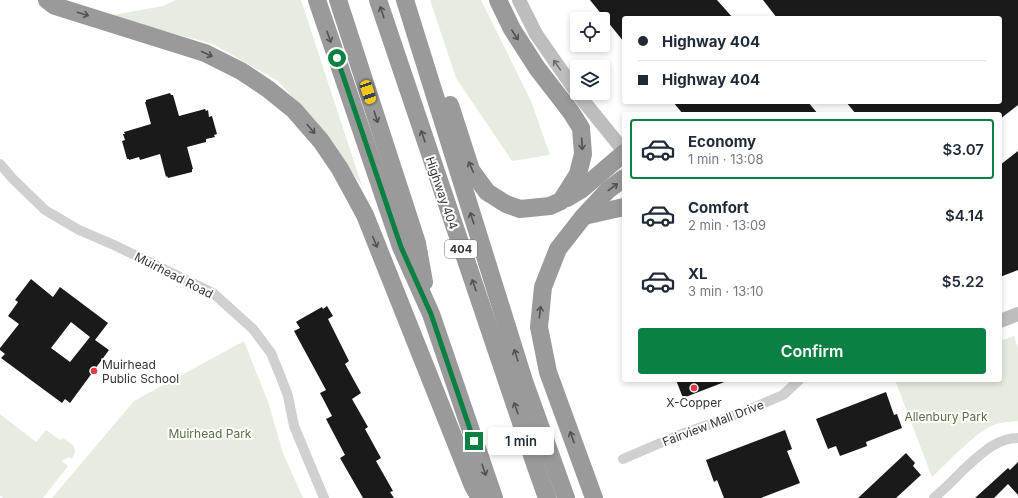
<!DOCTYPE html>
<html lang="en">
<head>
<meta charset="utf-8">
<style>
  body { margin:0; font-family:Inter,sans-serif; background:#f2f2f3; color:#1f2937; height:100vh; display:flex; flex-direction:column; font-size:15px; white-space:nowrap }
  * { box-sizing:border-box; margin:0 }
  p { font-size:13px; color:#747a83 }
  .icon { flex:none; width:22px; height:22px; fill:none; stroke:currentColor; stroke-width:2; stroke-linecap:round; stroke-linejoin:round }
  .map { position:relative; flex:1; overflow:hidden }
  .details { position:absolute; left:622px; top:112px; width:380px; height:270px; display:flex; flex-direction:column; background:#fff; border-radius:4px; box-shadow:0 2px 6px #0003 }
  .details>* { flex:none }
  .hud { position:absolute; left:622px; top:16px; width:380px; height:88px; border-radius:4px; box-shadow:0 2px 6px #0003; display:grid; align-content:center; height:88px; padding:0 16px; background:#fff }
  .tools { position:absolute; left:570px; top:12px; display:grid; gap:8px }
  .tools a { display:grid; place-items:center; width:40px; height:40px; border-radius:4px; background:#fff; box-shadow:0 2px 6px #0003; font-size:20px }
  .end { position:absolute; width:18px; height:18px; margin:-9px; border:5px solid #0b8043; background:#fff; box-shadow:0 0 0 2px #fff }
  .from { border-radius:50% }
  .bubble { position:absolute; height:28px; border-radius:4px; background:#fff; box-shadow:0 2px 6px #0003; font-size:13px; font-weight:600; line-height:28px; text-align:center }
  .car { position:absolute; width:12px; height:24px; margin:-12px -6px; border-radius:5px; box-shadow:0 0 3px 1px #0007; background:linear-gradient(#f5c518 24%,#345 0 40%,#f5c518 0 76%,#345 0 86%,#f5c518 0) }
  .hud b { display:flex; align-items:center; gap:14px; height:38px; font-size:15px }
  .hud b+b { border-top:1px solid #e0e1e3 }
  .hud i { width:10px; height:10px; background:#1f2937 }
  ul { padding:7px 0 0; list-style:none }
  li { display:flex; align-items:center; gap:12px; height:60px; margin:0 8px 6px; padding:0 8px; border:2px solid transparent; border-radius:4px }
  li div { flex:1 }
  li b { display:block; font-size:15px }
  li em { font-style:normal; font-weight:600 }
  li.active { border-color:#0b8043 }
  li>.icon { width:36px; height:36px; stroke-width:1.5 }
  .button { display:flex; gap:8px; margin-top:auto; padding:8px 16px }
  .button a { flex:1; height:46px; border-radius:4px; background:#0b8043; color:#fff; font-size:16px; font-weight:600; line-height:46px; text-align:center }
  .map>svg:first-child { display:block }
</style>
</head>
<body>
<div class="map">
<svg width="1018" height="498" viewBox="0 0 1018 498">
  <rect width="100%" height="100%" fill="#fff"/>
  <g fill="#e6ecdf">
    <path d="M176,0H301L362,186L317,124L278,81L213,44L108,16L163,6Z"/>
    <path d="M430,0H481L531,101L550,155L512,161L456,78Z"/>
    <path d="M1014,336L1018,348V421C1009,422 999,422 991,426C973,435 947,463 932,477L895,380H1000V341Z"/>
    <path d="M244,341L268,402L283,453L303,498H52L134,401Z"/>
    <path d="M0,414L36,442L46,430L60,440L63,438L74,446L75,452L72,459L69,457L62,461L68,466L43,498H3L0,495Z"/>
  </g>
  <g fill="#1a1a1a" fill-rule="evenodd">
    <path d="M590,0H717L733,18H624V42Z"/>
    <path d="M763,0H1018V105L1000,119V114H856L846,102H1000V18H777Z"/>
    <path d="M170,93L171,95H173L179,116L205,109L206,111L208,110L209,117L212,116L217,134L214,135L215,137L206,139V142L187,147L193,169H192V172L168,178L167,176L166,177L160,154L140,160L139,157L129,160V159H127L122,141L125,140L123,134H125L124,132L151,124L145,102H146V100Z"/>
    <path d="M673,102H808L818,114H683Z"/>
    <path d="M1018,151V270L1000,277V165Z"/>
    <path d="M31,279L53,297L60,287L108,323L95,340L109,350L70,403L65,399L62,403L1,358L5,354L0,350V348L19,324L8,316L18,302L15,300ZM71,322L90,337L70,362L51,348Z"/>
    <path d="M327,306L333,316L328,319L349,361L345,364L361,393L352,399L368,427L365,429L381,458L376,461L393,491L390,492L394,498H363L340,458L345,455L326,419L332,416L320,393L326,390L294,331L300,328L296,322L299,320L322,307L323,309Z"/>
    <path d="M676,380H727V381L683,398Z"/>
    <path d="M886,392L894,415L897,414L902,428L866,442L867,446L840,456L836,446L828,449L816,419Z"/>
    <path d="M785,430L792,449L787,451L800,483L761,498H724L717,480L714,482L706,460Z"/>
    <path d="M906,453L915,463L913,466L921,475L896,498H858Z"/>
    <path d="M1018,462V495L1008,484L994,498H975L1008,468L1010,470Z"/>
  </g>
  <g fill="none" stroke-linecap="round" stroke-linejoin="round">
    <g stroke="#d0d0d0" stroke-width="10">
      <path d="M0,164L13,179L45,210L79,230L114,245L213,293L253,329L271,353L280,375L288,396L294,426L324,498"/>
      <path d="M623,459L679,435L736,415L783,395L799,380"/>
      <path d="M934,498C944,489 954,480 963,470C979,456 995,438 1018,438"/>
    </g>
    <g stroke="#bdbdbd" stroke-width="14">
      <path d="M519,0L536,34L577,93L624,151"/>
      <path d="M1000,321L1018,314"/>
    </g>
    <g stroke="#9a9a9a" stroke-width="18">
      <path d="M47,0L55,6L205,53L241,71L268,89L294,110L321,141L340,169L365,215L473,486L480,498"/>
      <path d="M317,0L401,247L431,314L494,498"/>
      <path d="M338,0L417,243L424,282"/>
      <path d="M378,0L535,464L547,498"/>
      <path d="M405,0L524,381L566,498"/>
      <path d="M450,105L471,170L487,192L506,204L520,209L550,206L561,201L578,174L583,154L581,128L571,112L537,68L512,29L498,0"/>
      <path d="M567,198L582,189L624,153"/>
      <path d="M584,216L624,207"/>
      <path d="M594,498L548,372L539,327L543,287L558,249L583,217L608,190L624,178"/>
    </g>
  </g>
  <defs><path id="oneway-shaft" d="M-6 0H5M1.5-3L5.5 0L1.5 3" fill="none" stroke-width="1.6" stroke-linecap="round" stroke-linejoin="round"/></defs>
  <g stroke="#525252">
    <use href="#oneway-shaft" transform="translate(382 12) rotate(-108)"/>
    <use href="#oneway-shaft" transform="translate(83 14) rotate(17)"/>
    <use href="#oneway-shaft" transform="translate(515 35) rotate(57)"/>
    <use href="#oneway-shaft" transform="translate(329 37) rotate(71)"/>
    <use href="#oneway-shaft" transform="translate(207 54) rotate(24)"/>
    <use href="#oneway-shaft" transform="translate(376 117) rotate(72)"/>
    <use href="#oneway-shaft" transform="translate(311 129) rotate(50)"/>
    <use href="#oneway-shaft" transform="translate(423 136) rotate(-109)"/>
    <use href="#oneway-shaft" transform="translate(582 144) rotate(87)"/>
    <use href="#oneway-shaft" transform="translate(471 167) rotate(-113)"/>
    <use href="#oneway-shaft" transform="translate(613 187) rotate(-37)"/>
    <use href="#oneway-shaft" transform="translate(472 218) rotate(-108)"/>
    <use href="#oneway-shaft" transform="translate(375 242) rotate(68)"/>
    <use href="#oneway-shaft" transform="translate(474 285) rotate(-109)"/>
    <use href="#oneway-shaft" transform="translate(540 312) rotate(-84)"/>
    <use href="#oneway-shaft" transform="translate(516 355) rotate(-108)"/>
    <use href="#oneway-shaft" transform="translate(516 408) rotate(-109)"/>
    <use href="#oneway-shaft" transform="translate(572 437) rotate(-110)"/>
    <use href="#oneway-shaft" transform="translate(484 470) rotate(71)"/>
  </g>
  <use stroke="#6a6a6a" href="#oneway-shaft" transform="translate(557 65) rotate(-125)"/>
  <g fill="none" stroke-linecap="round" stroke-linejoin="round">
    <path stroke="#0b8043" stroke-width="5" d="M337,58L401,247L431,314L474,441"/>
  </g>
  <g fill="#e63946" stroke="#fff" stroke-width="1.5">
    <circle cx="94" cy="371" r="4"/>
    <circle cx="694" cy="388" r="4"/>
  </g>
  <g text-anchor="middle" dominant-baseline="central" stroke-width="4" stroke-linejoin="round" paint-order="stroke">
    <rect fill="#fff" stroke="#707070" stroke-width="1" x="445" y="240" width="32" height="18" rx="3"/>
    <g font-size="11" font-weight="bold" fill="#333">
      <text x="461" y="249">404</text>
    </g>
    <g font-size="12" fill="#333" stroke="#fff">
      <text transform="translate(442 193) rotate(71)">Highway 404</text>
      <text transform="translate(174 275) rotate(27)">Muirhead Road</text>
      <text transform="translate(713 423) rotate(-21)">Fairview Mall Drive</text>
    </g>
    <g font-size="12" fill="#333" stroke="#fff" text-anchor="start">
      <text x="102" y="364">Muirhead<tspan x="102" dy="14">Public School</tspan></text>
      <text x="694" y="402" text-anchor="middle">X-Copper</text>
    </g>
    <g font-size="12" fill="#56703f" stroke="#fff">
      <text x="946" y="416">Allenbury Park</text>
      <text x="210" y="433">Muirhead Park</text>
    </g>
  </g>
</svg>
<div class="tools">
<a><svg class="icon" aria-label="locate" viewBox="0 0 24 24"><circle cx="12" cy="12" r="6"/><path d="M12 2v4M12 18v4M2 12h4M18 12h4"/></svg></a>
<a><svg class="icon" aria-label="layers" viewBox="0 0 24 24"><path d="M12 4l9 5-9 5-9-5zM3 14l9 5 9-5"/></svg></a>
</div>
<i class="end from" style="left:337px;top:58px"></i>
<i class="end" style="left:474px;top:441px"></i>
<div class="bubble" style="left:488px;top:427px;width:66px">1 min</div>
<i class="car" style="left:368px;top:92px;rotate:162deg"></i>
<div class="hud">
<b><i class="from"></i>Highway 404</b>
<b><i></i>Highway 404</b>
</div>
<section class="details">
<ul>
<li class="active"><svg class="icon" aria-label="car" viewBox="0 0 24 24"><path d="M5 17H2v-5l4-1 3-4h7l3 4 3 1v5h-3M9 17h6M6 11h13"/><circle cx="7" cy="17" r="2"/><circle cx="17" cy="17" r="2"/></svg><div><b>Economy</b><p>1 min · 13:08</p></div><em>$3.07</em></li>
<li><svg class="icon" aria-label="car" viewBox="0 0 24 24"><path d="M5 17H2v-5l4-1 3-4h7l3 4 3 1v5h-3M9 17h6M6 11h13"/><circle cx="7" cy="17" r="2"/><circle cx="17" cy="17" r="2"/></svg><div><b>Comfort</b><p>2 min · 13:09</p></div><em>$4.14</em></li>
<li><svg class="icon" aria-label="car" viewBox="0 0 24 24"><path d="M5 17H2v-5l4-1 3-4h7l3 4 3 1v5h-3M9 17h6M6 11h13"/><circle cx="7" cy="17" r="2"/><circle cx="17" cy="17" r="2"/></svg><div><b>XL</b><p>3 min · 13:10</p></div><em>$5.22</em></li>
</ul>
<div class="button"><a>Confirm</a></div>
</section>
</div>
</body>
</html>
